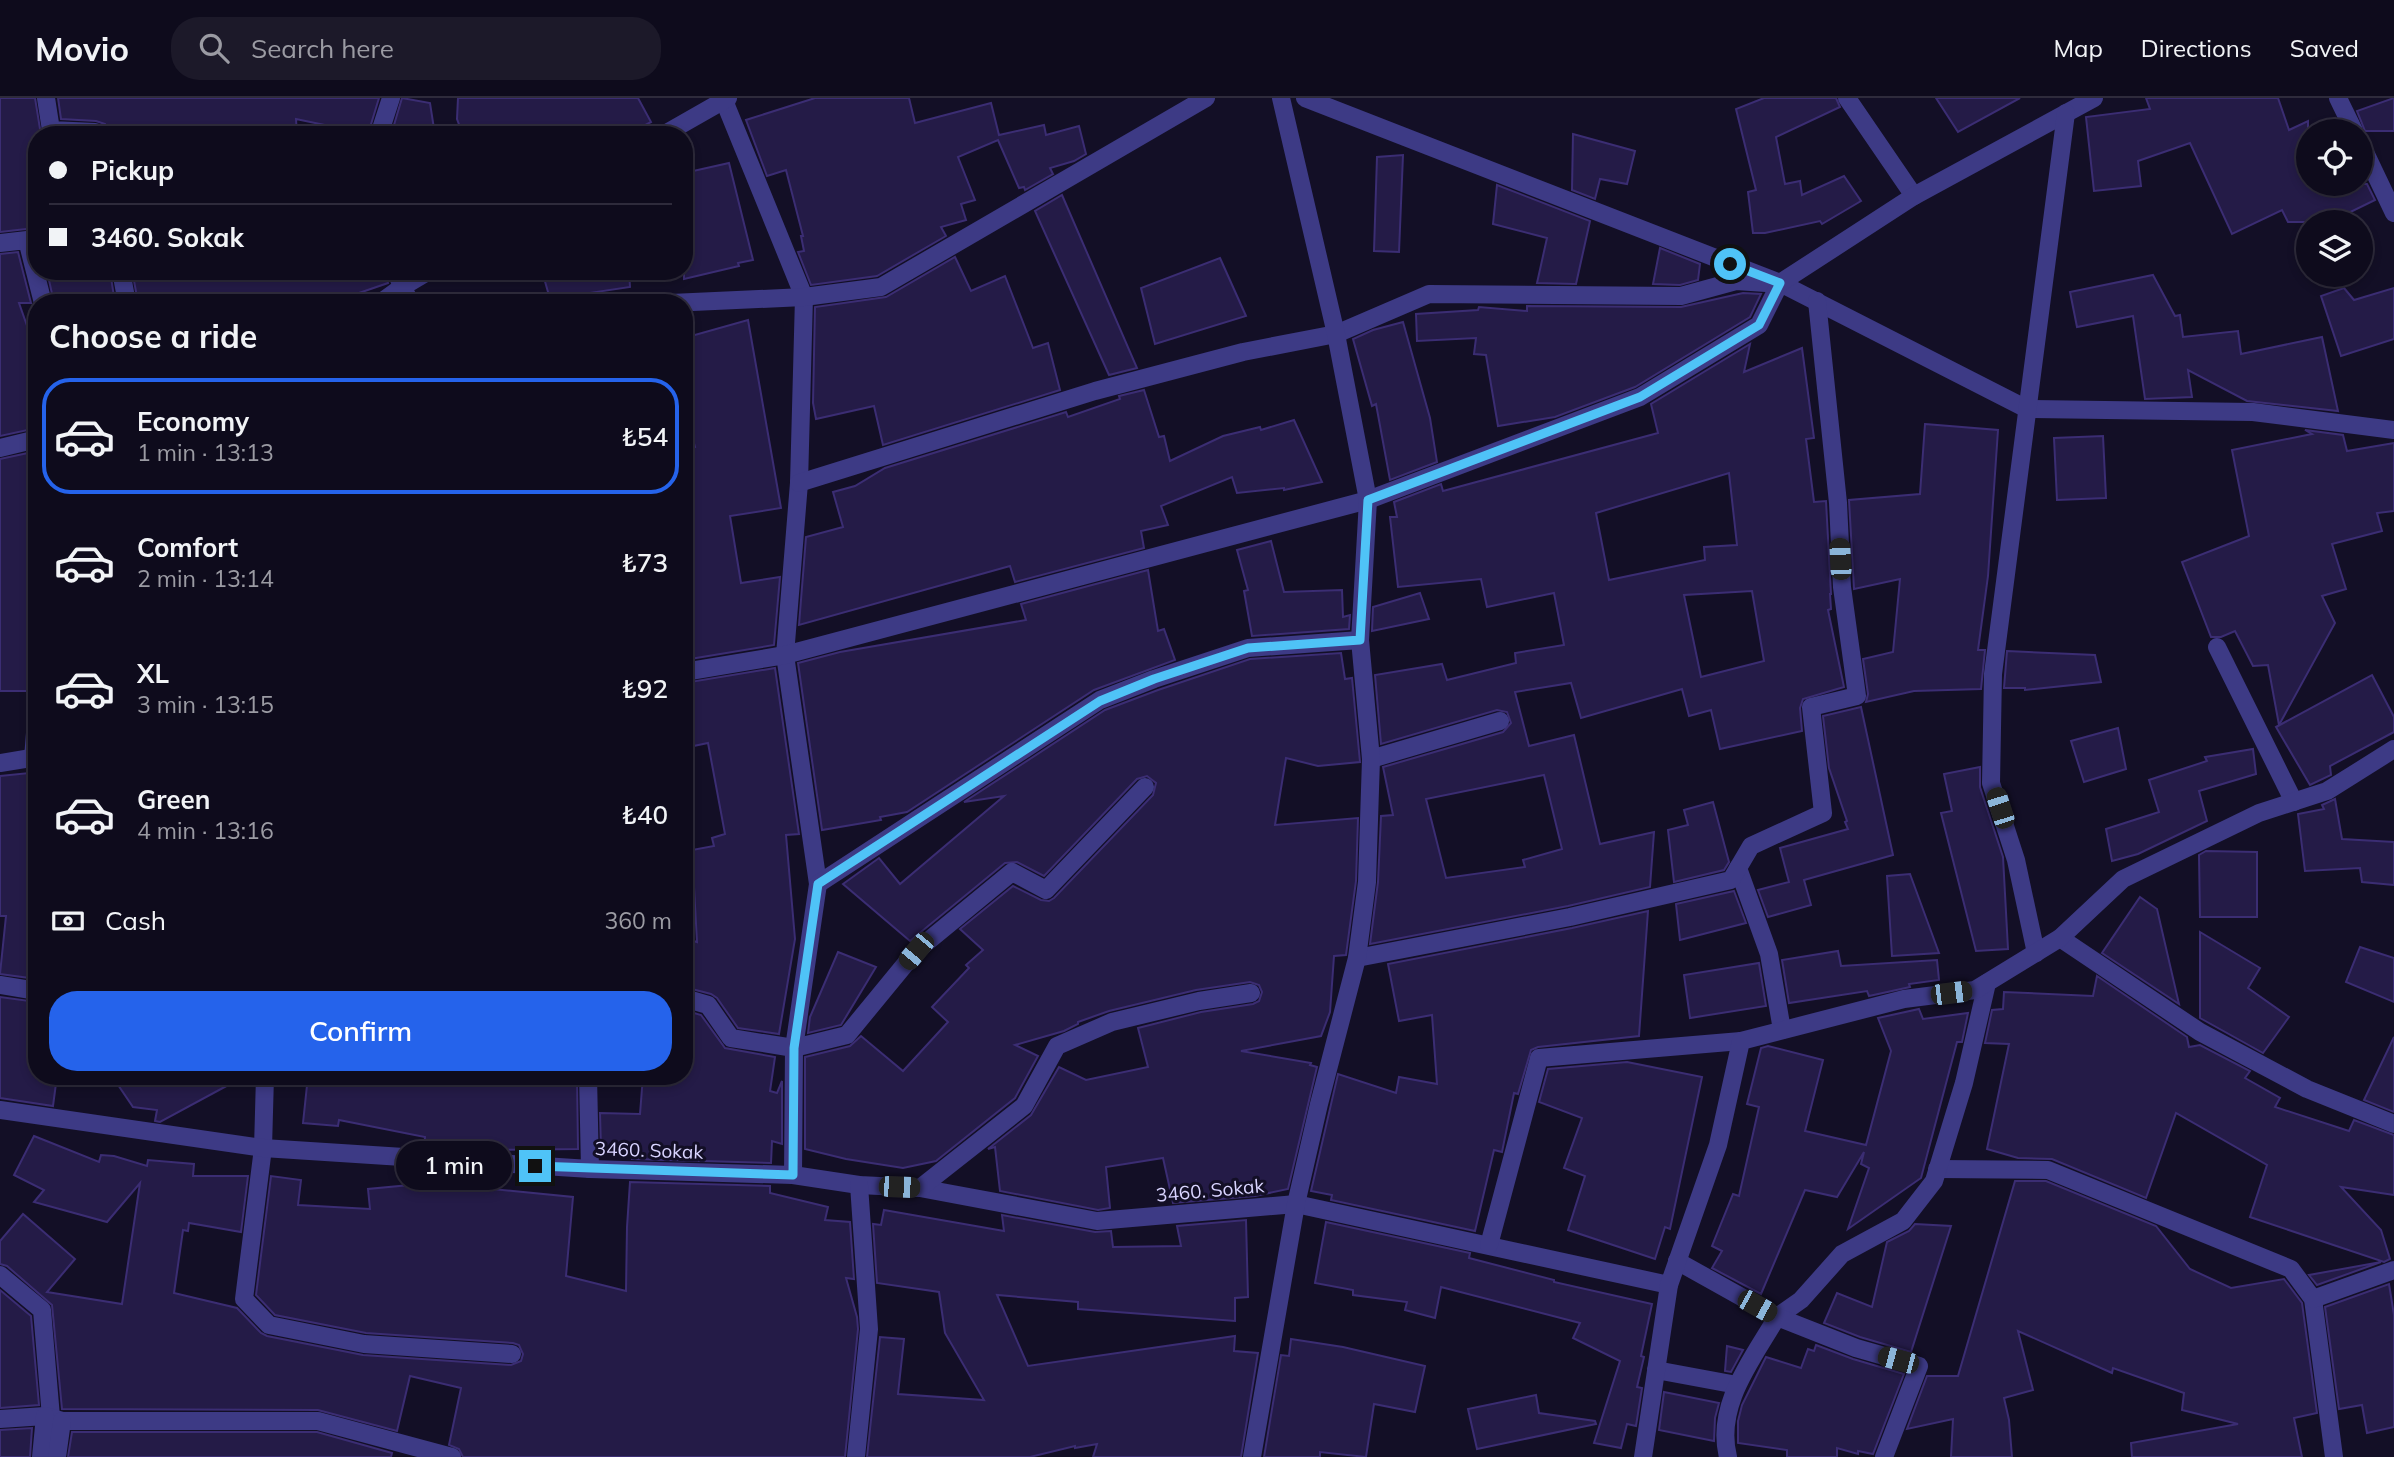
<!DOCTYPE html>
<html lang="en">
<head>
<meta charset="utf-8">
<style>
  body { margin:0; font-family:Mulish,sans-serif; background:#1c1929; color:#f1f3f6; height:100vh; display:flex; flex-direction:column; font-size:26px; white-space:nowrap }
  * { box-sizing:border-box; margin:0 }
  p { font-size:23px; color:#9b9ba3 }
  .icon { flex:none; width:38px; height:38px; fill:none; stroke:currentColor; stroke-width:2; stroke-linecap:round; stroke-linejoin:round }
  .map { position:relative; flex:1; overflow:hidden }
  .details { position:absolute; left:28px; top:196px; width:665px; height:791px; display:flex; flex-direction:column; background:#0e0b1c; border-radius:28px; box-shadow:0 4px 10px #0003,0 0 0 2px #2e2b3b }
  .details>* { flex:none }
  .banner { position:absolute; left:28px; top:28px; width:665px; height:154px; border-radius:28px; box-shadow:0 4px 10px #0003,0 0 0 2px #2e2b3b; display:grid; align-content:center; height:154px; padding:0 21px; background:#0e0b1c }
  .tools { position:absolute; left:2296px; top:21px; display:grid; gap:14px }
  .tools a { display:grid; place-items:center; width:77px; height:77px; border-radius:50%; background:#0e0b1c; box-shadow:0 4px 10px #0003,0 0 0 2px #2e2b3b; font-size:35px }
  .end { position:absolute; width:32px; height:32px; margin:-16px; border:9px solid #4fc3f7; background:#111; box-shadow:0 0 0 4px #111 }
  .from { border-radius:50% }
  .bubble { position:absolute; height:49px; border-radius:24px; background:#0e0b1c; box-shadow:0 4px 10px #0003,0 0 0 2px #2e2b3b; font-size:23px; font-weight:600; line-height:49px; text-align:center }
  .car { position:absolute; width:21px; height:42px; margin:-21px -10px; border-radius:9px; box-shadow:0 0 5px 2px #0007; background:linear-gradient(#222 24%,#8ab4d8 0 40%,#222 0 76%,#8ab4d8 0 86%,#222 0) }
  .banner b { display:flex; align-items:center; gap:24px; height:66px; font-size:26px }
  .banner b+b { border-top:2px solid #2e2b3b }
  .banner i { width:18px; height:18px; background:#f1f3f6 }
  ul { padding:0; list-style:none }
  li { display:flex; align-items:center; gap:21px; height:116px; margin:0 14px 10px; padding:0 7px; border:4px solid transparent; border-radius:28px }
  li div { flex:1 }
  li b { display:block; font-size:26px }
  li em { font-style:normal; font-weight:600 }
  li.current { border-color:#2563eb }
  li>.icon { width:63px; height:63px; stroke-width:1.5 }
  h2 { padding:0 21px; font-size:32px; line-height:84px }
  .pay { display:flex; align-items:center; gap:18px; height:77px; padding:0 21px; font-size:26px }
  .pay p { margin-inline-start:auto }
  .button { display:flex; gap:14px; margin-top:auto; padding:14px 21px }
  .button a { flex:1; height:80px; border-radius:28px; background:#2563eb; color:#fff; font-size:28px; font-weight:600; line-height:80px; text-align:center }
  header { display:flex; align-items:center; gap:42px; box-sizing:border-box; height:98px; padding:0 35px; background:#0e0b1c; border-bottom:2px solid #2e2b3b }
  header strong { font-size:33px }
  nav { display:flex; gap:38px; margin-inline-start:auto; font-size:24px }
  .search { width:490px; height:63px; background:#1c1929; display:flex; align-items:center; gap:18px; box-sizing:border-box; padding:0 24px; border-radius:28px; color:#9b9ba3; font-size:26px }
  .map>svg:first-child { display:block }
</style>
</head>
<body>
<header>
<strong>Movio</strong>
<div class="search"><svg class="icon" aria-label="search" viewBox="0 0 24 24"><circle cx="10" cy="10" r="6"/><path d="M15 15l6 6"/></svg>Search here</div>
<nav><a>Map</a><a>Directions</a><a>Saved</a></nav>
</header>
<div class="map">
<svg width="2394" height="1359" viewBox="0 0 2394 1359">
  <rect width="100%" height="100%" fill="#130f26"/>
  <g fill="#241b47" stroke="#3b2d73" stroke-width="2" fill-rule="evenodd">
    <path d="M0,0H35L41,37H37V137L32,132L26,131L0,134Z"/>
    <path d="M58,0H379L368,36L296,21L297,37H106L105,26L96,23L61,21Z"/>
    <path d="M402,0L430,5L435,37H391Z"/>
    <path d="M458,0H638L651,24L627,37H463L457,21Z"/>
    <path d="M815,0H909L915,25L991,5L999,37L1044,27L1046,37L1079,28L1086,56L1074,63L1050,70L1053,76L1025,92L1024,89L1019,90L998,42L958,59L975,102L961,106L966,122L941,129L946,138L877,178L811,187L798,154L804,153L801,138H803L786,72L767,78L746,22Z"/>
    <path d="M1764,0H1836L1840,9L1776,39L1785,86L1800,83L1802,97L1844,78L1861,103L1822,126L1820,123L1765,135H1753L1748,94L1756,92L1736,11Z"/>
    <path d="M1936,0H2020L1958,34Z"/>
    <path d="M2146,0H2278L2289,32L2308,23V86H2367L2375,102L2330,124H2288L2282,112L2232,136L2190,45L2138,63L2141,88L2094,93L2086,19L2150,11Z"/>
    <path d="M2394,0V33H2365L2357,13Z"/>
    <path d="M2335,20L2341,33H2310V30Z"/>
    <path d="M1573,36L1635,53L1627,86L1600,81L1595,101L1572,92Z"/>
    <path d="M1403,57L1399,154L1374,153L1377,59Z"/>
    <path d="M729,65L753,162L738,165L739,168L684,181V75Z"/>
    <path d="M1497,87L1590,123L1576,186L1537,185L1547,140L1493,126Z"/>
    <path d="M1062,97L1137,270L1109,277L1035,113Z"/>
    <path d="M1660,150L1700,166L1698,182L1680,187L1653,186Z"/>
    <path d="M18,154L31,205H19L37,256V330L0,338V156Z"/>
    <path d="M955,159L971,193L1005,178L1033,250L1048,245L1060,292L883,347L874,308L816,321L813,305L815,209L886,199Z"/>
    <path d="M1220,160L1246,218L1155,246L1141,190Z"/>
    <path d="M47,173H110L115,205H54Z"/>
    <path d="M153,173H281V180L310,173H385L388,185L330,205H224V198L186,205H138L133,177Z"/>
    <path d="M542,173H629L630,189L550,201Z"/>
    <path d="M2153,177L2175,218L2180,217L2183,239L2238,233L2241,256L2322,239L2338,313L2247,303L2188,272L2192,299L2145,301L2133,218L2077,229L2070,194Z"/>
    <path d="M2344,190L2354,202L2394,190V241L2341,258L2321,198Z"/>
    <path d="M1743,195L1761,196L1750,219L1635,289L1555,319L1498,328L1486,257L1474,256L1476,240L1417,243L1416,216L1478,212L1479,209L1527,213V208L1681,209Z"/>
    <path d="M748,222L781,410L730,418L741,485L780,479L774,547L684,562V351L695,349L684,307V240Z"/>
    <path d="M1403,224L1430,320L1437,364L1390,382L1376,306L1372,308L1353,241L1373,232Z"/>
    <path d="M1750,246L1744,274L1802,250L1814,340L1806,341L1814,404L1826,403L1831,496H1830L1831,511L1828,512L1844,589L1803,601L1800,610L1802,633L1720,651L1711,612L1689,618L1682,591L1581,620L1571,585L1515,594L1529,648L1574,637L1600,746L1654,734L1650,789L1568,808L1370,846L1378,784L1381,718L1393,717L1383,669L1503,634L1511,625L1507,614L1497,612L1381,646L1375,577L1442,566L1447,582L1516,565L1515,555L1564,547L1554,495L1487,509L1481,481L1398,489L1390,419H1397L1394,404L1441,386L1443,393L1658,335L1651,306ZM1729,375L1737,447L1704,449L1705,462L1609,482L1596,415ZM1752,493L1764,563L1701,579L1684,497ZM1544,677L1562,751L1523,762L1525,769L1446,780L1426,701Z"/>
    <path d="M1144,292L1159,339L1164,338L1170,363L1223,338L1260,329L1261,332L1294,322L1322,384L1284,392V390L1237,395L1232,379L1161,408L1168,427L1141,433L1144,450L1015,484L1010,468L799,527L806,439L843,429L833,394L855,388L885,370L1066,314L1068,319L1120,301L1119,298Z"/>
    <path d="M1925,326L1998,332L1988,478L1978,552H1985L1981,591L1914,593L1866,604L1868,596L1863,561L1893,554L1900,481L1854,491L1849,402L1920,396Z"/>
    <path d="M2305,332L2343,337L2347,353L2394,345V413L2377,415L2382,433L2332,446L2346,491L2322,498L2335,525L2279,627L2268,567L2253,568L2235,533L2221,539H2211L2182,464L2249,438L2232,352L2312,336Z"/>
    <path d="M2103,338L2106,400L2057,402L2054,340Z"/>
    <path d="M37,353V524L33,564H30V593H0V361Z"/>
    <path d="M1271,443L1284,494L1342,492L1343,519L1350,517L1349,531L1252,538L1244,493L1248,492L1237,452Z"/>
    <path d="M1148,472L1158,533L1164,531L1175,562L1094,592L907,714L880,719L881,722L822,732L798,565L840,554L1026,522L1021,506Z"/>
    <path d="M1420,495L1429,521L1372,533L1373,509Z"/>
    <path d="M2007,553L2095,557L2101,584L2025,592V590H2004Z"/>
    <path d="M1341,555L1345,581L1352,580L1360,664L1318,668L1286,660L1275,727L1358,720L1356,783L1346,857L1334,858L1330,914L1321,938L1241,953L1311,965L1310,967L1317,969L1288,1091L1255,1098L1173,1105L1163,1060L1106,1069L1110,1110L1098,1112L1000,1093L995,1049L988,1051L1031,1017L1059,969L1086,982L1148,969L1138,930L1201,914L1253,906L1259,903L1262,894L1259,887L1250,884L1196,892L1109,913L1078,924V926L1064,933L1015,947L1038,958L1015,1000L936,1063L903,1070L846,1061L805,1051V959L850,948L861,938L903,973L948,924L932,909L969,870L966,867L983,852L960,831L1013,788L1041,802L1049,803L1054,800L1153,697L1156,685L1147,678L1137,681L1044,778L1017,764L1005,765L910,843L843,786L879,760L900,786L1004,698L964,704L1105,612L1158,592L1250,561Z"/>
    <path d="M775,570L799,736L786,737L795,841L779,936L738,930L717,900L711,896L684,889V840L697,844L692,752L714,748L712,740L725,736L708,645L684,650V585Z"/>
    <path d="M2372,577L2394,619V634L2330,668L2331,677L2310,687L2276,629Z"/>
    <path d="M1861,609L1893,757L1804,782L1811,807L1768,819L1758,792L1789,784L1780,750L1848,731L1845,724L1847,723L1829,670L1823,618Z"/>
    <path d="M2118,630L2126,671L2084,684L2071,643Z"/>
    <path d="M2253,651L2256,676L2199,693L2207,723L2138,756L2112,763L2106,731L2159,714L2149,682L2207,663L2205,659Z"/>
    <path d="M1980,669V689L2003,759L2008,851L1976,853L1941,715L1952,713L1944,676Z"/>
    <path d="M29,675L36,734H32L37,801V881L0,876L6,818H0V678Z"/>
    <path d="M2335,701L2342,741L2394,744V787L2362,784L2360,770L2305,773L2298,716L2324,711L2322,707Z"/>
    <path d="M1713,704L1729,764L1724,772L1674,784L1668,732L1688,727L1684,712Z"/>
    <path d="M2206,753L2257,754V819H2200L2199,757Z"/>
    <path d="M1910,776L1939,855L1892,858L1887,778Z"/>
    <path d="M1734,793L1746,825L1680,842L1676,806Z"/>
    <path d="M2140,799L2157,811L2179,906L2102,855Z"/>
    <path d="M1648,813L1639,938L1538,949L1531,952L1518,996L1514,995L1502,1054L1494,1052L1475,1133L1331,1102L1332,1097L1311,1093L1338,976L1396,995L1399,979L1437,986L1432,917L1399,923L1388,866L1572,830Z"/>
    <path d="M2200,834L2260,870L2248,890L2289,919L2263,955L2200,920Z"/>
    <path d="M2360,849L2394,860V904L2346,884Z"/>
    <path d="M1838,853L1841,868L1937,862L1939,882L1909,886L1910,889L1869,898L1867,893L1789,905L1782,862Z"/>
    <path d="M838,854L876,869L841,927L808,935L810,919Z"/>
    <path d="M1759,865L1766,908L1690,920L1684,877Z"/>
    <path d="M2097,878L2187,939L2189,949L2200,947L2250,973L2245,980L2280,1000L2275,1009L2349,1033L2354,1022L2394,1037V1097L2341,1089L2381,1132L2390,1161L2384,1164L2250,1119L2267,1067L2176,1015L2146,1100L2052,1061L2018,1060L1987,1051L2009,946L1985,945L1992,912L2003,911L2004,894L2093,898Z"/>
    <path d="M0,899L37,904V978H57L53,1008L0,1000Z"/>
    <path d="M1919,911L1923,921L1968,915L1962,944H1957L1921,1080L1848,1131L1869,1070L1861,1066L1864,1054L1837,1099L1805,1092L1761,1196L1712,1170L1722,1153L1712,1148L1733,1096L1739,1098L1759,1009L1747,1006L1761,950L1768,948L1823,962L1805,1033L1866,1047L1891,953L1878,920Z"/>
    <path d="M684,912L701,917L725,950L775,959L770,993L777,995L782,983V1046L772,1043L771,1065L632,1061V1051H601L600,1015L640,1016L643,978H684Z"/>
    <path d="M2394,939V1014L2364,1002Z"/>
    <path d="M1627,964L1702,979L1670,1131L1665,1129L1655,1161L1568,1132L1585,1078L1564,1070L1582,1020L1539,1004L1548,971Z"/>
    <path d="M112,978H245L160,1024L155,1023L157,1012L133,1009Z"/>
    <path d="M308,978H577L578,1051L477,1052L424,1049L425,1039L339,1022L338,1028L303,1025Z"/>
    <path d="M34,1038L99,1064L101,1057L114,1058L147,1068L148,1062L194,1066L193,1078H248L241,1134L189,1125L188,1133L183,1132L174,1195L237,1210L261,1235L267,1238L363,1257L511,1267L521,1263L523,1256L519,1247L513,1245L366,1235L275,1217L256,1197L271,1078L301,1082L298,1107L370,1111L368,1091L431,1085L573,1099L566,1178L626,1193L627,1129L630,1084L770,1088V1095L828,1109L825,1122L850,1124L854,1181L846,1180L857,1219L858,1231L845,1359H463L459,1351L449,1347L461,1290L410,1278L397,1333L318,1312L62,1311L52,1207L7,1168L0,1166V1143L23,1116L75,1161L47,1194L122,1206L140,1085L107,1124L34,1104L44,1092L14,1077Z"/>
    <path d="M2015,1083H2046L2156,1128L2190,1171L2231,1190L2284,1181L2302,1205L2317,1315L2294,1320L2302,1359H2132L2131,1345L2238,1326L2182,1312L2184,1295L2113,1270L2112,1275L2018,1233L2033,1292L2004,1300L2009,1322L2012,1359H1951L1953,1321L1907,1331L1927,1278H1958Z"/>
    <path d="M884,1112L1004,1133L1002,1117L1095,1134L1111,1133L1113,1149L1181,1148L1177,1128L1246,1122L1248,1199L1235,1200V1223L1078,1211V1204L997,1197L1028,1268L1235,1238L1234,1253L1258,1255L1241,1359H1093L1097,1346L1075,1350V1348L1030,1359H867L880,1239L904,1241L898,1296L984,1302L945,1235L939,1194L877,1185L873,1126L881,1127Z"/>
    <path d="M1326,1124L1470,1155L1469,1160L1554,1182V1184L1652,1206L1641,1258L1644,1259L1637,1289L1642,1290L1636,1328L1627,1326L1621,1350L1594,1345L1620,1263L1573,1240L1580,1225L1441,1189L1435,1220L1405,1212L1407,1204L1353,1197V1192L1315,1185Z"/>
    <path d="M1915,1126L1951,1128L1911,1254L1860,1239L1824,1225L1837,1195L1872,1209L1887,1144L1909,1133Z"/>
    <path d="M2381,1164L2317,1187L2309,1177Z"/>
    <path d="M2389,1186L2394,1217V1329L2367,1335L2362,1307L2339,1311L2325,1209Z"/>
    <path d="M0,1192L31,1218L39,1307L0,1310Z"/>
    <path d="M1291,1241L1343,1249L1425,1268L1415,1314L1374,1306L1366,1359L1320,1354V1359H1264L1281,1257L1289,1258Z"/>
    <path d="M1816,1247L1853,1261L1904,1276L1873,1356L1858,1353V1356L1837,1350V1359H1787V1352L1738,1345V1323L1742,1307L1766,1259L1801,1270L1808,1251L1814,1253Z"/>
    <path d="M1727,1248L1743,1252L1731,1274L1725,1273Z"/>
    <path d="M1664,1294L1719,1305L1715,1320L1714,1343L1659,1332Z"/>
    <path d="M1536,1297L1539,1315L1595,1323L1596,1326L1477,1351L1468,1311Z"/>
    <path d="M32,1330L30,1359H0V1332Z"/>
    <path d="M72,1334H317L392,1355L391,1359H68Z"/>
  </g>
  <g fill="none" stroke-linecap="round" stroke-linejoin="round">
    <g stroke="#3d3a85" stroke-width="18">
      <path d="M46,0L51,32L95,34V37"/>
      <path d="M723,0L804,199L799,385L785,557L818,786L794,950L793,1077"/>
      <path d="M1305,0L1780,185L2027,311L2253,314L2394,332"/>
      <path d="M1847,0L1914,98"/>
      <path d="M2338,0L2354,33"/>
      <path d="M379,37L391,0"/>
      <path d="M663,37L728,0"/>
      <path d="M2361,46L2394,115"/>
      <path d="M0,145L27,142L43,205"/>
      <path d="M121,173L127,205"/>
      <path d="M396,173L402,189L429,173"/>
      <path d="M380,205L402,189L411,205"/>
      <path d="M671,205L804,199L881,189L1206,0"/>
      <path d="M0,350L37,341"/>
      <path d="M799,385L1095,293L1243,254L1336,236L1429,196L1681,198L1736,183L1766,185"/>
      <path d="M2217,549L2294,704"/>
      <path d="M684,574L785,557L1368,402L1640,299L1759,227L1780,185L1914,98L2094,0"/>
      <path d="M33,660L37,610"/>
      <path d="M1371,661L1500,623"/>
      <path d="M0,665L37,659"/>
      <path d="M1738,770L1769,856L1782,932"/>
      <path d="M818,786L1100,602L1154,581L1248,550L1360,542"/>
      <path d="M2060,840L2200,934L2307,991L2394,1026"/>
      <path d="M2036,855L2016,762L1991,685L1993,576L2066,15"/>
      <path d="M1357,860L1570,819L1731,782L1751,748L1823,715L1811,609L1857,598L1842,489L1838,405L1817,203"/>
      <path d="M0,887L37,893"/>
      <path d="M684,900L708,907L731,940L794,950L847,937L916,853L1012,774L1046,792L1145,689"/>
      <path d="M265,978L263,1050L244,1201L269,1227L364,1246L512,1256"/>
      <path d="M588,978L590,1071"/>
      <path d="M0,1012L263,1050L590,1071L793,1077L859,1087L920,1090L1097,1123L1296,1106L1669,1187"/>
      <path d="M1937,1071L2048,1072L2291,1171L2313,1201L2334,1359"/>
      <path d="M920,1090L1024,1008L1057,948L1112,924L1199,903L1251,895"/>
      <path d="M1489,1147L1539,960L1741,943"/>
      <path d="M1677,1163L1777,1219L1801,1202L1842,1156L1903,1123L1934,1083L1964,985L1987,885"/>
      <path d="M0,1177L42,1212L51,1319"/>
      <path d="M2313,1201L2394,1172"/>
      <path d="M1656,1272L1737,1287"/>
      <path d="M0,1321L45,1318L62,1323H318L452,1359"/>
      <path d="M41,1359L45,1318"/>
      <path d="M57,1359L62,1323"/>
      <path d="M856,1359L869,1231L859,1087"/>
      <path d="M1252,1359L1296,1106L1319,1006L1357,860L1367,784L1371,661L1360,542L1368,402L1336,236L1281,0"/>
      <path d="M1643,1359L1669,1187L1718,1047L1741,943L1904,901L1975,892L2060,840L2123,781L2259,715L2327,693L2394,651"/>
      <path d="M1728,1359C1715,1307 1752,1262 1777,1219L1856,1250L1919,1268L1884,1359"/>
    </g>
  </g>
  <g fill="none" stroke-linecap="round" stroke-linejoin="round">
    <path stroke="#4fc3f7" stroke-width="9" d="M535,1068L793,1077L794,950L818,786L1100,603L1154,581L1248,550L1360,542L1368,402L1640,299L1759,227L1780,185L1730,166"/>
  </g>
  <g text-anchor="middle" dominant-baseline="central" stroke-width="6" stroke-linejoin="round" paint-order="stroke">
    <g font-size="19" fill="#d9d4ff" stroke="#130f26">
      <text transform="translate(649 1052) rotate(2)">3460. Sokak</text>
      <text transform="translate(1210 1092) rotate(-5)">3460. Sokak</text>
    </g>
  </g>
</svg>
<div class="tools">
<a><svg class="icon" aria-label="locate" viewBox="0 0 24 24"><circle cx="12" cy="12" r="6"/><path d="M12 2v4M12 18v4M2 12h4M18 12h4"/></svg></a>
<a><svg class="icon" aria-label="layers" viewBox="0 0 24 24"><path d="M12 4l9 5-9 5-9-5zM3 14l9 5 9-5"/></svg></a>
</div>
<i class="end from" style="left:1730px;top:166px"></i>
<i class="end" style="left:535px;top:1068px"></i>
<div class="bubble" style="left:396px;top:1043px;width:116px">1 min</div>
<i class="car" style="left:1840px;top:461px;rotate:357deg"></i>
<i class="car" style="left:2000px;top:710px;rotate:342deg"></i>
<i class="car" style="left:916px;top:853px;rotate:220deg"></i>
<i class="car" style="left:1951px;top:895px;rotate:83deg"></i>
<i class="car" style="left:899px;top:1089px;rotate:92deg"></i>
<i class="car" style="left:1757px;top:1208px;rotate:119deg"></i>
<i class="car" style="left:1898px;top:1262px;rotate:285deg"></i>
<div class="banner">
<b><i class="from"></i>Pickup</b>
<b><i></i>3460. Sokak</b>
</div>
<section class="details">
<h2>Choose a ride</h2>
<ul>
<li class="current"><svg class="icon" aria-label="car" viewBox="0 0 24 24"><path d="M5 17H2v-5l4-1 3-4h7l3 4 3 1v5h-3M9 17h6M6 11h13"/><circle cx="7" cy="17" r="2"/><circle cx="17" cy="17" r="2"/></svg><div><b>Economy</b><p>1 min · 13:13</p></div><em>₺54</em></li>
<li><svg class="icon" aria-label="car" viewBox="0 0 24 24"><path d="M5 17H2v-5l4-1 3-4h7l3 4 3 1v5h-3M9 17h6M6 11h13"/><circle cx="7" cy="17" r="2"/><circle cx="17" cy="17" r="2"/></svg><div><b>Comfort</b><p>2 min · 13:14</p></div><em>₺73</em></li>
<li><svg class="icon" aria-label="car" viewBox="0 0 24 24"><path d="M5 17H2v-5l4-1 3-4h7l3 4 3 1v5h-3M9 17h6M6 11h13"/><circle cx="7" cy="17" r="2"/><circle cx="17" cy="17" r="2"/></svg><div><b>XL</b><p>3 min · 13:15</p></div><em>₺92</em></li>
<li><svg class="icon" aria-label="car" viewBox="0 0 24 24"><path d="M5 17H2v-5l4-1 3-4h7l3 4 3 1v5h-3M9 17h6M6 11h13"/><circle cx="7" cy="17" r="2"/><circle cx="17" cy="17" r="2"/></svg><div><b>Green</b><p>4 min · 13:16</p></div><em>₺40</em></li>
</ul>
<div class="pay"><svg class="icon" aria-label="cash" viewBox="0 0 24 24"><path d="M3 7h18v10H3z"/><circle cx="12" cy="12" r="2"/></svg>Cash<p>360 m</p></div>
<div class="button"><a>Confirm</a></div>
</section>
</div>
</body>
</html>
